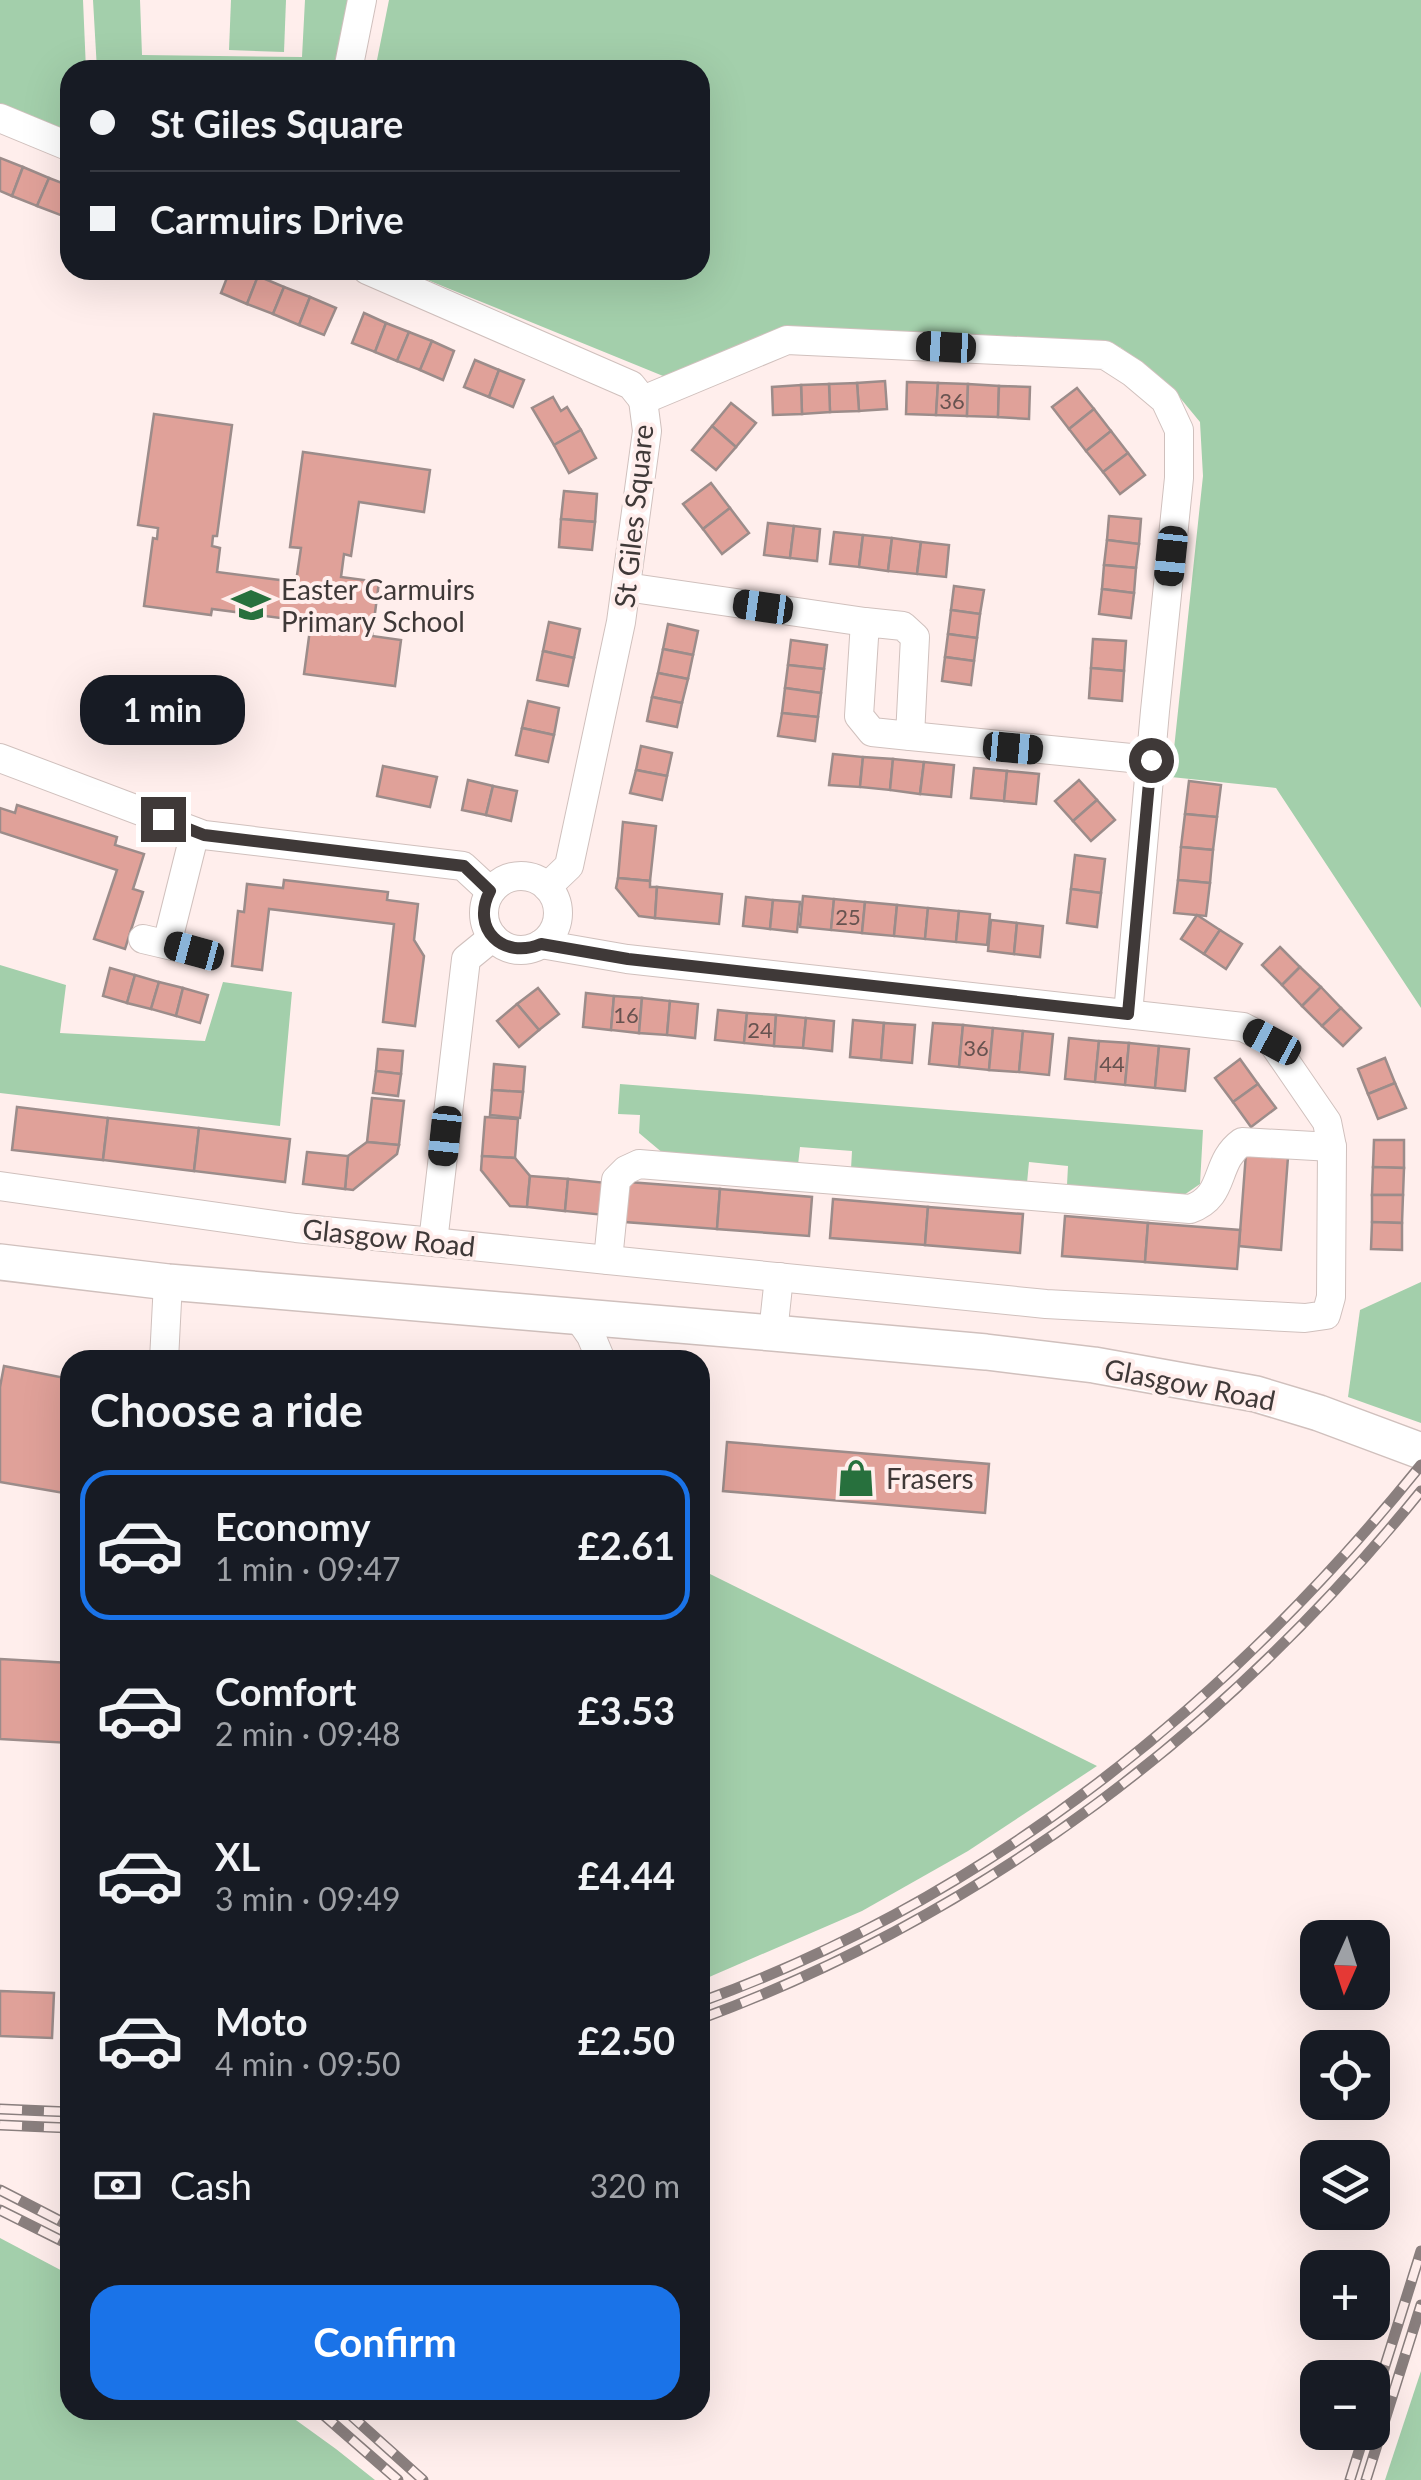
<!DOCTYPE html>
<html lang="en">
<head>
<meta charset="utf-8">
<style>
  body { margin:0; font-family:Lato,sans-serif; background:#20242c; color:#f1f3f6; height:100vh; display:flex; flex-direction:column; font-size:38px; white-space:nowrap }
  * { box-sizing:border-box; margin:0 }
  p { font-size:32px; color:#9ea1a6 }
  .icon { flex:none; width:55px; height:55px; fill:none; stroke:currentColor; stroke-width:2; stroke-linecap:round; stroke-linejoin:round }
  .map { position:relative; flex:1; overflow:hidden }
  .sheet { position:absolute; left:60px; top:1350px; width:650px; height:1070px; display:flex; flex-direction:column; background:#171b24; border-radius:30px; box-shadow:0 10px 40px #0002 }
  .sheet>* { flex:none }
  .top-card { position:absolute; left:60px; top:60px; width:650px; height:220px; border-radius:30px; box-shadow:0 10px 40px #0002; display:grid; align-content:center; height:220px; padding:0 30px; background:#171b24 }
  .needle { width:65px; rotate:183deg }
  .controls { position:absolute; left:1300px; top:1920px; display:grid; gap:20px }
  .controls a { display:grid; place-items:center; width:90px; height:90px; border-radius:20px; background:#171b24; box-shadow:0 10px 40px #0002; font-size:50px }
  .end { position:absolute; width:45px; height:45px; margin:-22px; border:12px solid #3f3938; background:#fff; box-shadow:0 0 0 5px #fff }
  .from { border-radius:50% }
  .bubble { position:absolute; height:70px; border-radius:30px; background:#171b24; box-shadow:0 10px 40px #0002; font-size:32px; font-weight:700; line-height:70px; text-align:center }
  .car { position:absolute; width:30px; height:60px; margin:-30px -15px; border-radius:12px; box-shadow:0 0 8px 2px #0007; background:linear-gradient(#222 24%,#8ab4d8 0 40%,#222 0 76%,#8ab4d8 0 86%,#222 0) }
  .top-card b { display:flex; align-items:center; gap:35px; height:95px; font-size:38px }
  .top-card b+b { border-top:2px solid #363941 }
  .top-card i { width:25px; height:25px; background:#f1f3f6 }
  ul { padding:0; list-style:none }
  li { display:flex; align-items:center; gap:30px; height:150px; margin:0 20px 15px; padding:0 10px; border:5px solid transparent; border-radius:30px }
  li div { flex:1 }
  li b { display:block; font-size:38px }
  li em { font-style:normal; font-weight:700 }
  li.selected { border-color:#1a73e8 }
  li>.icon { width:90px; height:90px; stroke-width:1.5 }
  h2 { padding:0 30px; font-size:45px; line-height:120px }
  .pay { display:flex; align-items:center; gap:25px; height:110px; padding:0 30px; font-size:38px }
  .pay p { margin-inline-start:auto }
  .button { display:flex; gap:20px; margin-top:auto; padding:20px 30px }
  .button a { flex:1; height:115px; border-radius:30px; background:#1a73e8; color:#fff; font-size:40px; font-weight:700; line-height:115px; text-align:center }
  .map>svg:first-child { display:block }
</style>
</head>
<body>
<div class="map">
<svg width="1421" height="2480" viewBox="0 0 1421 2480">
  <rect width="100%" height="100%" fill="#ffeeec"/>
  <g fill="#a3cfab">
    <path d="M0,0H83L86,70H70V136L0,108Z"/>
    <path d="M93,0H140L142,55L302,57L305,0H347V18L337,70H97Z"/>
    <path d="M231,0H286L284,52L229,50Z"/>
    <path d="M389,0H1421V1008L1276,788L1171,777L1203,476L1200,422L1172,388L1120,347L782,329L668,378L403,270H700V70H375Z"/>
    <path d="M0,965L66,985L60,1033L205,1041L223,982L292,992L280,1126L0,1093Z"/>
    <path d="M620,1084L1203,1130L1200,1184L1184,1195L1067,1185L1068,1166L1029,1162L1027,1183L851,1169L852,1151L800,1147L798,1165L664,1154L639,1133L640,1115L618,1114Z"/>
    <path d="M1421,1282V1423L1348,1397L1360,1310Z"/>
    <path d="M700,1573H708L1097,1766L968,1851L862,1911L700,1981Z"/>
    <path d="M0,2238L70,2275V2410H282L336,2449L375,2480H0Z"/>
    <path d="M1421,2371V2480H1385Z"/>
  </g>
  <g fill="#e0a199" stroke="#9c8c8a" stroke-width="2.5">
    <path d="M0,158L23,167L12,196L0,191Z"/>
    <path d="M23,167L49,178L37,206L12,196Z"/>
    <path d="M49,178L70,186V199L63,216L37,206Z"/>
    <path d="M230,270H243L258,276L247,304L221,293Z"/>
    <path d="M258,276L284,287L273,314L247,304Z"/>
    <path d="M284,287L310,297L299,325L273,314Z"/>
    <path d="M310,297L336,308L324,335L299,325Z"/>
    <path d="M364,313L386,323L375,352L352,343Z"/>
    <path d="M386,323L409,332L397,361L375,352Z"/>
    <path d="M409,332L432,341L420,370L397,361Z"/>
    <path d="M432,341L454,351L443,380L420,370Z"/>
    <path d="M475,360L499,370L489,397L464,387Z"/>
    <path d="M499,370L524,380L513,407L489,397Z"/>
    <path d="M885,381L887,409L859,411L857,383Z"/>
    <path d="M907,382L938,383L936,415L906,414Z"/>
    <path d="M857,383L859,411L830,412L829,384Z"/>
    <path d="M938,383L968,384L967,416L936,415Z"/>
    <path d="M829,384L830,412L802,414L801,385Z"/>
    <path d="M968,384L999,386L998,417L967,416Z"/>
    <path d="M801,385L802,414L773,415L772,387Z"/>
    <path d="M999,386L1030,387L1029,419L998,417Z"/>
    <path d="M1077,388L1094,409L1069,429L1052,407Z"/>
    <path d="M553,397L561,411L567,407L581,430L554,445L532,408Z"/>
    <path d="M731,403L756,423L736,447L712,426Z"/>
    <path d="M1094,409L1111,431L1086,451L1069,429Z"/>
    <path d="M154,414L232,425L217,536H213L212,546L220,548L217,572L296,582L301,548L290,547L303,452L430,470L424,512L359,502L351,556L344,554L341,577L379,582L372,636L401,640L395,686L304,674L311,622L212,609L211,615L144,606L153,538L157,539L158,528L138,525Z"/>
    <path d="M712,426L736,447L716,470L692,450Z"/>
    <path d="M581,430L596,458L569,473L554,445Z"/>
    <path d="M1111,431L1128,453L1103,472L1086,451Z"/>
    <path d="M1128,453L1145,475L1120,494L1103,472Z"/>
    <path d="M711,483L730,508L703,529L683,504Z"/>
    <path d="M564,491L597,494L595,522L561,519Z"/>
    <path d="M730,508L749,533L722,554L703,529Z"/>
    <path d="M1109,516L1141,519L1139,544L1107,540Z"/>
    <path d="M561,519L595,522L592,550L559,547Z"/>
    <path d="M768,523L794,526L790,558L764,555Z"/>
    <path d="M794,526L820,529L817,561L790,558Z"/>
    <path d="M834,532L863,535L859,567L830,564Z"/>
    <path d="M863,535L892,538L888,571L859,567Z"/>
    <path d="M892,538L921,542L917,574L888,571Z"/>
    <path d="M1107,540L1139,544L1136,568L1104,565Z"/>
    <path d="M921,542L949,545L946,577L917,574Z"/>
    <path d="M1104,565L1136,568L1134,593L1102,589Z"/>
    <path d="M954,586L984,590L980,614L951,610Z"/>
    <path d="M1102,589L1134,593L1131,618L1099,614Z"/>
    <path d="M951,610L980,614L977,638L948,634Z"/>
    <path d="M549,622L580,629L574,658L543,651Z"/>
    <path d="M668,624L698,631L693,655L663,649Z"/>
    <path d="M948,634L977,638L974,661L945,657Z"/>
    <path d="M1093,639L1126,641L1124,671L1091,668Z"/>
    <path d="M791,640L827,645L824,669L788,665Z"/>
    <path d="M663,649L693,655L688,679L658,673Z"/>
    <path d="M543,651L574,658L568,686L537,680Z"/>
    <path d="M945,657L974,661L971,685L942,681Z"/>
    <path d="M788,665L824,669L821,693L785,688Z"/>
    <path d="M1091,668L1124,671L1122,701L1089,698Z"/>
    <path d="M658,673L688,679L682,703L652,697Z"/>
    <path d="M785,688L821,693L818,717L782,713Z"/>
    <path d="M652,697L682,703L677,727L647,721Z"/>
    <path d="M528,701L559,708L554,735L522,728Z"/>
    <path d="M782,713L818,717L815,741L778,736Z"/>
    <path d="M522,728L554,735L548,762L516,755Z"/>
    <path d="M641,746L672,753L667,776L636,770Z"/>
    <path d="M833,754L863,757L860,787L829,785Z"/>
    <path d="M863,757L893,759L890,790L860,787Z"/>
    <path d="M893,759L924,762L920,794L890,790Z"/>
    <path d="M924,762L954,765L951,797L920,794Z"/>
    <path d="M383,766L437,777L430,807L377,796Z"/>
    <path d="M974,768L1007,771L1004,801L971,798Z"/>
    <path d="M636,770L667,776L662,800L630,793Z"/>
    <path d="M1007,771L1039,774L1036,804L1004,801Z"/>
    <path d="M468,780L493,786L486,815L462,810Z"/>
    <path d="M1079,780L1097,800L1073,821L1055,801Z"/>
    <path d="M1189,781L1221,785L1217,817L1185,814Z"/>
    <path d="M493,786L517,791L511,821L486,815Z"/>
    <path d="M1097,800L1115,820L1091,841L1073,821Z"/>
    <path d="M17,805L117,837L115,845L144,854L133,889L143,892L125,949L94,939L117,870L0,832V808L15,813Z"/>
    <path d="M1185,814L1217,817L1213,850L1181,847Z"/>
    <path d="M623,822L656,826L650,881L618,878Z"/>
    <path d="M1181,847L1213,850L1210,883L1178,880Z"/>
    <path d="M1075,855L1105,859L1101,893L1071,889Z"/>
    <path d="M618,878L650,881V887H657L655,918L639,916L616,888Z"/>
    <path d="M284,880L388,892L387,900L418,904L414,940L424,956L415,1026L383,1022L394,924L269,909L262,970L232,966L238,911L244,912L247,884L283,888Z"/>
    <path d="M1178,880L1210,883L1206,916L1174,913Z"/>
    <path d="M657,887L722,894L719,924L655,918Z"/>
    <path d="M1071,889L1101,893L1097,927L1067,923Z"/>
    <path d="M803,896L834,899L831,930L800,927Z"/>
    <path d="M746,897L773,900L770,929L743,926Z"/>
    <path d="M834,899L865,902L862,933L831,930Z"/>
    <path d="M773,900L800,902L797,932L770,929Z"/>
    <path d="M865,902L897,905L894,936L862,933Z"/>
    <path d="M897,905L928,908L925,939L894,936Z"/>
    <path d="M928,908L959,911L956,942L925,939Z"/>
    <path d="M959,911L990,914L987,945L956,942Z"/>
    <path d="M1197,915L1220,930L1204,954L1181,939Z"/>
    <path d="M991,920L1017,923L1014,954L988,951Z"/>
    <path d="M1017,923L1043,926L1040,957L1014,954Z"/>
    <path d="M1220,930L1242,944L1226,969L1204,954Z"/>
    <path d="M1280,947L1300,967L1282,985L1262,965Z"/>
    <path d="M1300,967L1321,987L1302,1006L1282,985Z"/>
    <path d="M110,968L135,975L127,1003L103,996Z"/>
    <path d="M135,975L159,982L151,1009L127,1003Z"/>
    <path d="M159,982L183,988L176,1016L151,1009Z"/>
    <path d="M1321,987L1341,1008L1322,1026L1302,1006Z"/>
    <path d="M183,988L208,995L200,1023L176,1016Z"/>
    <path d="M538,988L559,1014L539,1030L517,1004Z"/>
    <path d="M586,993L614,996L611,1030L583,1027Z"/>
    <path d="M614,996L642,998L639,1033L611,1030Z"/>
    <path d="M642,998L670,1001L667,1035L639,1033Z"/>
    <path d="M670,1001L698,1004L695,1038L667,1035Z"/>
    <path d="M517,1004L539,1030L519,1047L497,1021Z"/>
    <path d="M1341,1008L1361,1028L1343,1046L1322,1026Z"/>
    <path d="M718,1010L747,1013L744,1043L715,1040Z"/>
    <path d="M747,1013L776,1015L774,1046L744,1043Z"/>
    <path d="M776,1015L806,1018L803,1048L774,1046Z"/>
    <path d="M806,1018L834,1021L832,1051L803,1048Z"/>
    <path d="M853,1020L884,1023L881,1060L850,1057Z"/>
    <path d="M884,1023L915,1025L912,1063L881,1060Z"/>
    <path d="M933,1023L963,1025L959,1067L929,1064Z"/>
    <path d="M963,1025L993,1028L989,1070L959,1067Z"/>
    <path d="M993,1028L1023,1031L1019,1072L989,1070Z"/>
    <path d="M1023,1031L1053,1034L1049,1075L1019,1072Z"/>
    <path d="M1069,1038L1099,1041L1095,1082L1065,1079Z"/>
    <path d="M1099,1041L1129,1043L1125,1085L1095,1082Z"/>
    <path d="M1129,1043L1159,1046L1155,1088L1125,1085Z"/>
    <path d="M1159,1046L1189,1049L1185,1091L1155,1088Z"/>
    <path d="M378,1049L403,1051L401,1074L376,1071Z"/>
    <path d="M1385,1058L1395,1083L1368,1094L1358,1069Z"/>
    <path d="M1240,1059L1258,1084L1233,1102L1215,1078Z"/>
    <path d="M494,1064L525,1067L523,1092L492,1090Z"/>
    <path d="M376,1071L401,1074L398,1096L373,1093Z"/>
    <path d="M1395,1083L1406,1108L1378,1119L1368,1094Z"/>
    <path d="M1258,1084L1276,1108L1251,1127L1233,1102Z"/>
    <path d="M492,1090L523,1092L520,1118L490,1115Z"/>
    <path d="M372,1098L404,1101L399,1145L367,1142Z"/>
    <path d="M17,1107L108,1118L103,1160L12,1150Z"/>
    <path d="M485,1117L518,1119L515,1158L482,1156Z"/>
    <path d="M108,1118L199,1128L194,1171L103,1160Z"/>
    <path d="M199,1128L290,1139L285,1182L194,1171Z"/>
    <path d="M1374,1140H1404V1168L1373,1167Z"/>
    <path d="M367,1142L399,1145L397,1154L353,1190L345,1189L348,1156Z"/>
    <path d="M307,1152L348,1156L345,1189L303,1184Z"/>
    <path d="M1246,1153L1288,1157L1281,1250L1239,1246Z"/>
    <path d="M482,1156L515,1158L530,1176L527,1207L510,1206L481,1170Z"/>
    <path d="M1373,1167L1404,1168L1403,1195H1372Z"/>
    <path d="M530,1176L568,1179L565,1211L527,1207Z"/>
    <path d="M568,1179L607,1183L604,1215L565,1211Z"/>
    <path d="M628,1182L720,1189L717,1229L625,1222Z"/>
    <path d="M720,1189L812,1197L809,1236L717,1229Z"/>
    <path d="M1372,1195H1403L1402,1223L1372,1222Z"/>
    <path d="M833,1199L928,1207L925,1245L830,1238Z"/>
    <path d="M928,1207L1023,1214L1020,1253L925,1245Z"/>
    <path d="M1065,1216L1148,1223L1145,1262L1062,1256Z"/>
    <path d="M1372,1222L1402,1223V1250L1371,1249Z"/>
    <path d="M1148,1223L1240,1230L1237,1269L1145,1262Z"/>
    <path d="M4,1366L70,1379V1494L0,1482V1387Z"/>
    <path d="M727,1442L989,1464L985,1513L723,1491Z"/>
    <path d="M0,1659L70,1663V1743L0,1739Z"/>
    <path d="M0,1991L54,1993L52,2038L0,2036Z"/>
  </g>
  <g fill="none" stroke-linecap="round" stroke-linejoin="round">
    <g stroke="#d0c0bd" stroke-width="30">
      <g id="minor">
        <path d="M348,70L362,0"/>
        <path d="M0,118L70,147"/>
        <path d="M367,270L631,385L643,400"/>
        <path d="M643,400L787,340L1105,355L1133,373L1165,400L1179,430V478L1155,711L1128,1014"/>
        <path d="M626,587L865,622"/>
        <path d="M865,622L903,626L915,637L910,736L872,732L859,716Z"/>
        <path d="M910,736L1151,760"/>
        <path d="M0,758L204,835L463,866L490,891"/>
        <circle cx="521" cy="913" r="37"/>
        <path d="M547,887L569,866L621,622L647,431L643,400"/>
        <path d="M143,939L194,951"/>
        <path d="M167,944L195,832"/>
        <path d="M0,1186L296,1228L608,1260L1046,1304L1305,1318L1326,1315L1331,1297L1332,1147L1327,1122L1272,1042L1243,1027L627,959L541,944"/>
        <path d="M433,1242L466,959L493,937"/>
        <path d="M608,1260L616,1180L626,1170L639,1164L1190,1209C1227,1196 1213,1163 1242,1142L1332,1147"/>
        <path d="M577,1316L591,1336L601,1360"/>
        <path d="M773,1333L779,1277"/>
        <path d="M164,1360L168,1282"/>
      </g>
    </g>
    <g stroke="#d0c0bd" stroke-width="38">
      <path id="major" d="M0,1262L168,1282L773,1333L986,1352L1094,1365L1256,1394L1319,1413L1421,1451"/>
    </g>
    <use href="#minor" stroke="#fff" stroke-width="28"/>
    <use href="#major" stroke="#fff" stroke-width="35"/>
    <g stroke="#8a7f7e" stroke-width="11">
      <g id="rail">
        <path d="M700,2002C989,1898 1230,1702 1421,1465"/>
        <path d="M700,2019C986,1914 1230,1727 1421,1491"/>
        <path d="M0,2109L70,2112"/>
        <path d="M0,2125L70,2128"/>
        <path d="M0,2190L70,2226"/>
        <path d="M0,2210L70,2245"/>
        <path d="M1372,2407L1421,2251"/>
        <path d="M318,2410L398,2480"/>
        <path d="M345,2410L423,2480"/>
        <path d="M1350,2480L1365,2432"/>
        <path d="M1366,2480L1421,2305"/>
      </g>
    </g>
    <use href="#rail" stroke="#ffeeec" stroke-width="8" stroke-dasharray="22" stroke-linecap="butt"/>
  </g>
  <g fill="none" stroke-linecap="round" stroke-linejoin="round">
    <path stroke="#3f3938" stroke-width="12" d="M163,819L204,835L464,866L490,891C470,929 503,960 541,944L628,959L1128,1014L1151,760"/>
  </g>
  <defs>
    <g id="school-bare" transform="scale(3)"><path d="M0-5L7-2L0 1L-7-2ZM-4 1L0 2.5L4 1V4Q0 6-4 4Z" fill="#27703d" stroke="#ffeeec" stroke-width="2.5" paint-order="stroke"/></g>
    <g id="shop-bare" transform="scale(3)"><path d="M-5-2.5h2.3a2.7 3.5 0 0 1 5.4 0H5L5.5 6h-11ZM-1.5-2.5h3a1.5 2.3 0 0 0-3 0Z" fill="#27703d" stroke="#ffeeec" stroke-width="2.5" paint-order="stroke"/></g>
  </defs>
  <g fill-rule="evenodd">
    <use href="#school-bare" x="251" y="605"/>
    <use href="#shop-bare" x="856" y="1478"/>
  </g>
  <g text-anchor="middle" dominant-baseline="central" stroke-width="8" stroke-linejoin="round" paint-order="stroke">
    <g font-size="22" fill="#675350">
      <text x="952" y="400">36</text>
      <text x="848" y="916">25</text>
      <text x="626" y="1014">16</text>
      <text x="760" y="1029">24</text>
      <text x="976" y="1047">36</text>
      <text x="1112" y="1063">44</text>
    </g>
    <g font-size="28" fill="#3f3938" stroke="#ffeeec">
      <text transform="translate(633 516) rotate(-84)">St Giles Square</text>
      <text transform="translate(389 1237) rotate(6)">Glasgow Road</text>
      <text transform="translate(1190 1384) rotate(11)">Glasgow Road</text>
    </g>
    <g font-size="28" fill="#3f3938" stroke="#ffeeec" text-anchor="start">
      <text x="281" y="589">Easter Carmuirs<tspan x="281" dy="32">Primary School</tspan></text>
      <text x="886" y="1478">Frasers</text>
    </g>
  </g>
</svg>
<div class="controls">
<a><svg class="needle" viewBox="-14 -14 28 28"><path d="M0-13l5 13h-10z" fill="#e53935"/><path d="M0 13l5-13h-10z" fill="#9ea1a6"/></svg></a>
<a><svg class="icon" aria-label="locate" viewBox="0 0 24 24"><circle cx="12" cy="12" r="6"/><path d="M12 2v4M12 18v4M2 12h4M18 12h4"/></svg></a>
<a><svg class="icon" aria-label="layers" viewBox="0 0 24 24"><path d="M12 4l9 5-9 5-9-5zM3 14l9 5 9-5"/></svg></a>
<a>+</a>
<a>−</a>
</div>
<i class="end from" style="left:1151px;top:760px"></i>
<i class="end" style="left:163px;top:819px"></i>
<div class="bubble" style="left:80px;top:675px;width:165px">1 min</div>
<i class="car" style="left:946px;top:347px;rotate:273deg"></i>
<i class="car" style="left:1171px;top:556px;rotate:186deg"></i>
<i class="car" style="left:763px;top:607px;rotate:278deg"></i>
<i class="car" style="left:1013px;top:748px;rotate:95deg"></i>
<i class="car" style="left:194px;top:951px;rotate:285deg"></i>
<i class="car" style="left:1272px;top:1042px;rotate:298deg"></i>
<i class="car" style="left:445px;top:1136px;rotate:186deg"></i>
<div class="top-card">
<b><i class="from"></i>St Giles Square</b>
<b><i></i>Carmuirs Drive</b>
</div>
<section class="sheet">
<h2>Choose a ride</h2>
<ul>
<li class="selected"><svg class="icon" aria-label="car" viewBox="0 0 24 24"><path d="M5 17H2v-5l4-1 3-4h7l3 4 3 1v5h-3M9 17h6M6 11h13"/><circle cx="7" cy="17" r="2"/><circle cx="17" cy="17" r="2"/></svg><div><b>Economy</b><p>1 min · 09:47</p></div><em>£2.61</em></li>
<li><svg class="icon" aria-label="car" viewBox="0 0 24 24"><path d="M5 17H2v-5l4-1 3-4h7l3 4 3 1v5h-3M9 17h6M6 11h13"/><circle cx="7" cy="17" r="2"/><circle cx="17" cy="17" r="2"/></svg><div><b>Comfort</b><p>2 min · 09:48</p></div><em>£3.53</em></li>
<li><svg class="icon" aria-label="car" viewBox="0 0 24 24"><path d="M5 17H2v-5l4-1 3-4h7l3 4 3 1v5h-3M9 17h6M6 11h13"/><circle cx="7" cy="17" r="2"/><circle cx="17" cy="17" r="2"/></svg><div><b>XL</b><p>3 min · 09:49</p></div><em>£4.44</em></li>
<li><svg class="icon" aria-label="car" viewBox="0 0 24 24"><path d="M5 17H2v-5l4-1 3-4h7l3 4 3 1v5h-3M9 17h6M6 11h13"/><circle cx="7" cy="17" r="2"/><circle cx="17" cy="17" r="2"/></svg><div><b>Moto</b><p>4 min · 09:50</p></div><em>£2.50</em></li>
</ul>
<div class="pay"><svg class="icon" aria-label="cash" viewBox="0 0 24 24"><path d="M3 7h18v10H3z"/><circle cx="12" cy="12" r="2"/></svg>Cash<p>320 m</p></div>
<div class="button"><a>Confirm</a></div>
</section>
</div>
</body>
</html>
